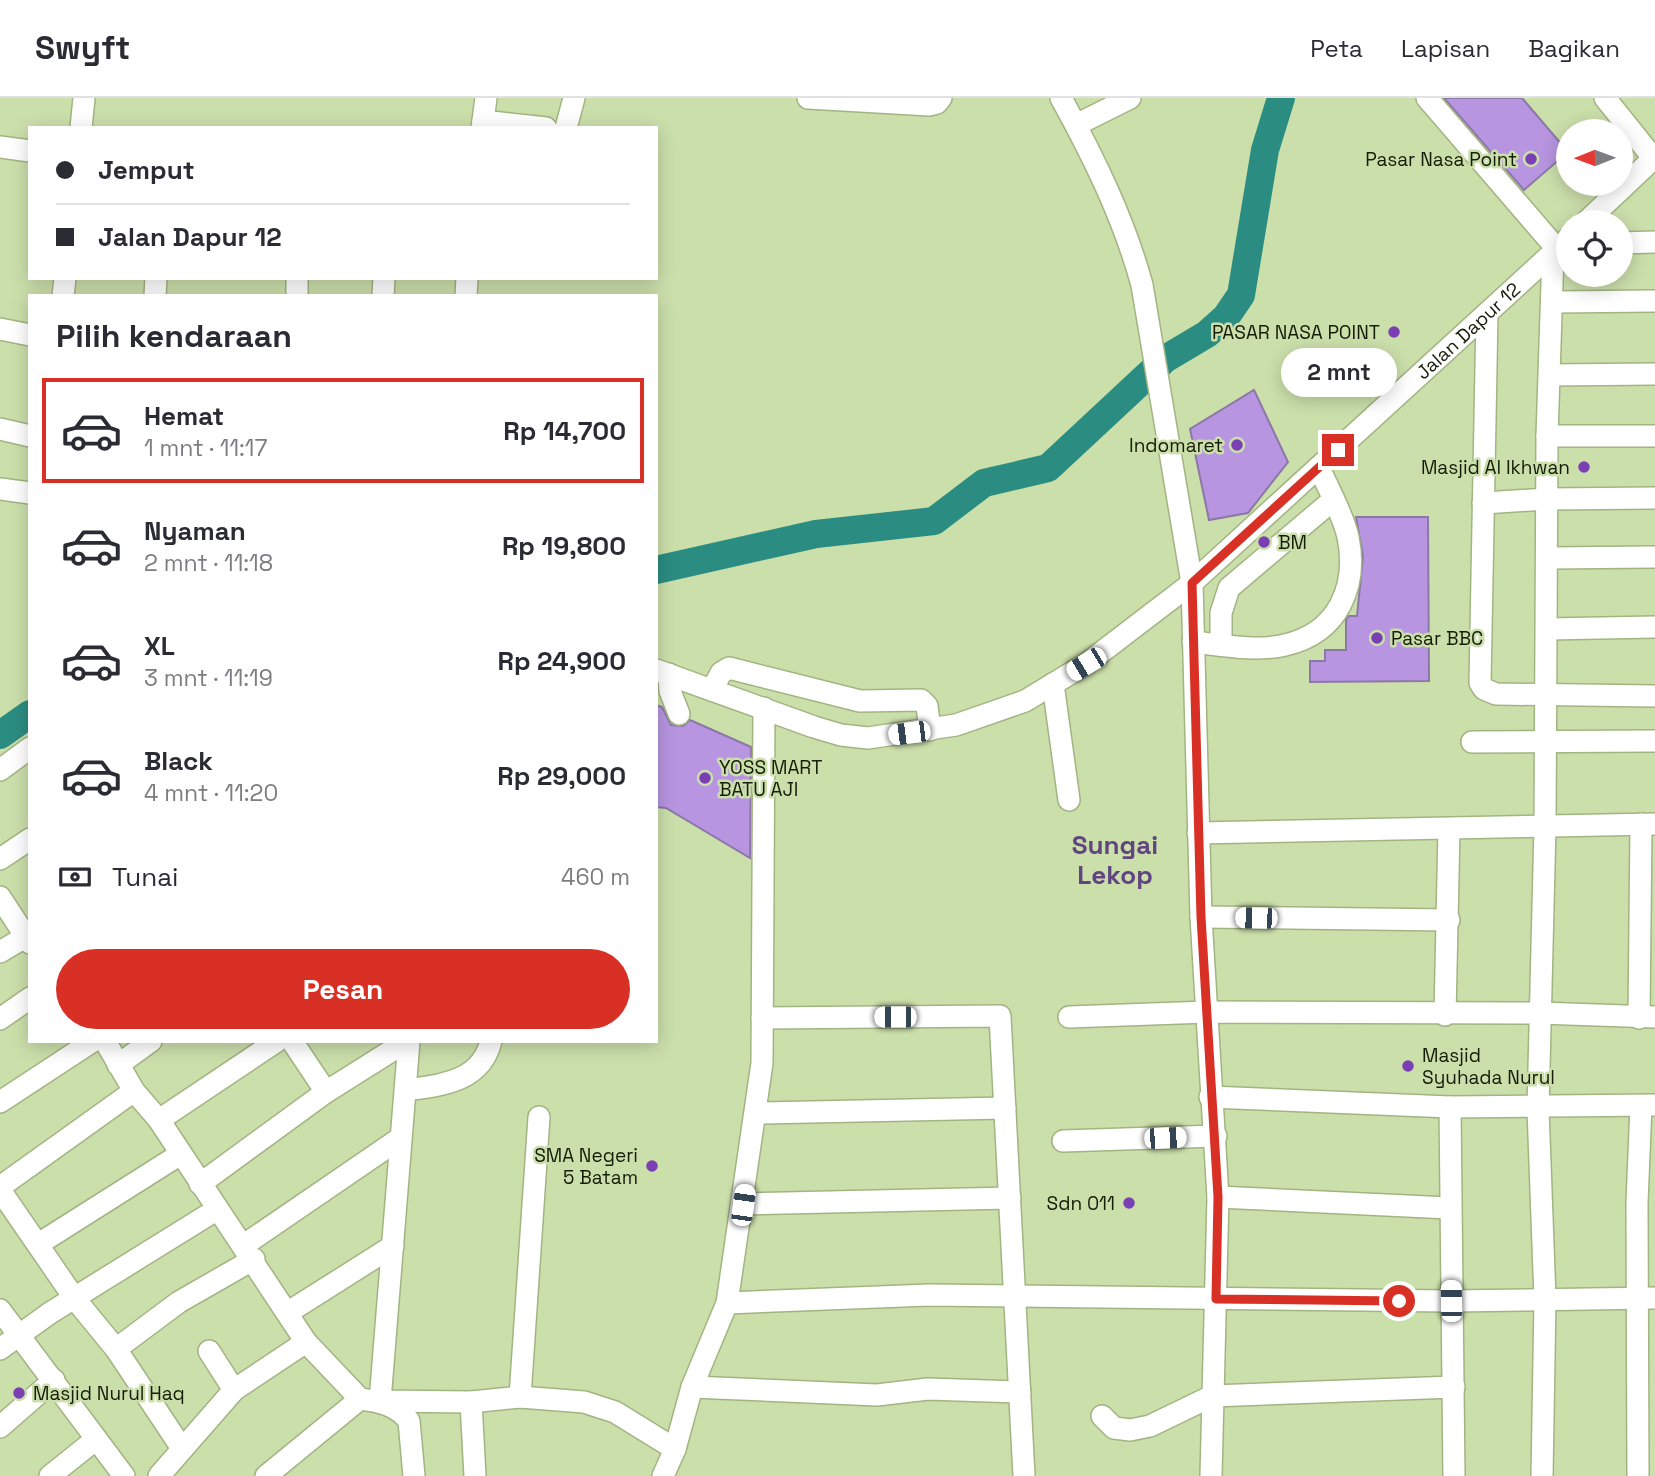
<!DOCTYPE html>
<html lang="id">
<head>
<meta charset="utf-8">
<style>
  body { margin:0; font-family:"Space Grotesk",sans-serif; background:#f2f2f3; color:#2b2b33; height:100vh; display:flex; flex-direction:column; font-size:26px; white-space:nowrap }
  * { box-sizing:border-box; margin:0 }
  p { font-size:23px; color:#7c7c81 }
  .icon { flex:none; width:38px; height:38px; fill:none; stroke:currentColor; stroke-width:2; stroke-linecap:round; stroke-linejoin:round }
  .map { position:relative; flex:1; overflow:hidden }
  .side { position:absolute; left:28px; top:196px; width:630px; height:749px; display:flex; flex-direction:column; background:#fff; border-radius:0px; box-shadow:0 4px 18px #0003 }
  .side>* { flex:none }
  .banner { position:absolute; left:28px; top:28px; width:630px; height:154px; border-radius:0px; box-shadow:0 4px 18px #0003; display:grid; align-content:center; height:154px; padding:0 28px; background:#fff }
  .needle { width:46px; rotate:269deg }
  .controls { position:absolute; left:1556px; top:21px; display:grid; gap:14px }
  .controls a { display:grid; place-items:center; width:77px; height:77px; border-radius:50%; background:#fff; box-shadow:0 4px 18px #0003; font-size:35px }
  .end { position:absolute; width:32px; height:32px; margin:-16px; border:9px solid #d93025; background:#fff; box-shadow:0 0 0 4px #fff }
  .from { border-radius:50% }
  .bubble { position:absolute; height:49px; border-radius:24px; background:#fff; box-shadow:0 4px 18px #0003; font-size:23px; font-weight:700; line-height:49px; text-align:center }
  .car { position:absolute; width:21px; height:42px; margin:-21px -10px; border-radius:9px; box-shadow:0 0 5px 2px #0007; background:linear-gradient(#fff 24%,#345 0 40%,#fff 0 76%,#345 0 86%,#fff 0) }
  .banner b { display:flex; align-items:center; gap:24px; height:66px; font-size:26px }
  .banner b+b { border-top:2px solid #e1e1e2 }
  .banner i { width:18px; height:18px; background:#2b2b33 }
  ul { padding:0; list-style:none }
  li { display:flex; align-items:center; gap:21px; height:105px; margin:0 14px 10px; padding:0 14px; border:4px solid transparent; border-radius:0px }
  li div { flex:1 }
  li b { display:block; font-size:26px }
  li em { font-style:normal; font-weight:700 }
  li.current { border-color:#d93025 }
  li>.icon { width:63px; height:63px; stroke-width:1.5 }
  h2 { padding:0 28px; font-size:32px; line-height:84px }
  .pay { display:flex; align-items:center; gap:18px; height:77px; padding:0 28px; font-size:26px }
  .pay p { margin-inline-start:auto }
  .action { display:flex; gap:14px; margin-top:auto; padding:14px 28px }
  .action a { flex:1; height:80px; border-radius:42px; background:#d93025; color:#fff; font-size:28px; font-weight:700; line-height:80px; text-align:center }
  header { display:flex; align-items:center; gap:42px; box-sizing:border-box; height:98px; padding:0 35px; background:#fff; border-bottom:2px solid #e1e1e2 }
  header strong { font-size:33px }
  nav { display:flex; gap:38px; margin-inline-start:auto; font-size:24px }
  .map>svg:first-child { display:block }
</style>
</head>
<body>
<header>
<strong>Swyft</strong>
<nav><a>Peta</a><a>Lapisan</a><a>Bagikan</a></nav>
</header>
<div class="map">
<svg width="1655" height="1378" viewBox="0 0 1655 1378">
  <rect width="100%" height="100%" fill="#cbdfab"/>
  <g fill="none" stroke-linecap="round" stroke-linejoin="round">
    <g stroke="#2b8d82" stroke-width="28">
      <path d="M656,472L816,436L934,423L984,385L1048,370L1165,261L1207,236L1226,219L1241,197L1265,52L1281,0"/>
      <path d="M0,637L30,616"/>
    </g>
  </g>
  <g fill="#b795e0" stroke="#8c78a6" stroke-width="2">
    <path d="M1444,0H1522L1568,54L1524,92Z"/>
    <path d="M1254,292L1288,364L1248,415L1209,422L1190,331Z"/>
    <path d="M1356,419H1428L1429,583L1310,584V563H1325V552H1346V522L1349,518H1357L1363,458Z"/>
    <path d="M656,607L662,609L671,627L683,628L690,622L751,649L750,760L666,710L656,709Z"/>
  </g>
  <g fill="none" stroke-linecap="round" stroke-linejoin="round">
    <g stroke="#a2b482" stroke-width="24">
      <g id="minor">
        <path d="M808,0L929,7L937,5L941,0"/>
        <path d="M1061,0C1094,60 1124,121 1142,187L1192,485L1201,819L1218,1099L1211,1378"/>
        <path d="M1427,0L1557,151"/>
        <path d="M1605,0L1654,61"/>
        <path d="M483,23L546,30"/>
        <path d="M1076,27L1130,0"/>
        <path d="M81,30L84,0"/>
        <path d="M482,30L486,0"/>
        <path d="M566,30L574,0"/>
        <path d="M0,49L30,53"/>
        <path d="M1586,124L1655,59"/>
        <path d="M1620,145L1655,144"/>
        <path d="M63,198L65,180"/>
        <path d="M155,198L156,180"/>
        <path d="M297,198V180"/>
        <path d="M383,198L384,180"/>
        <path d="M466,198L467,180"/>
        <path d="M1553,204L1655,203"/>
        <path d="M1487,216L1480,585L1484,591L1496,596L1655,598"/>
        <path d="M0,231L30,237"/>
        <path d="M1550,277L1655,276"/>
        <path d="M0,331L30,338"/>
        <path d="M1547,338H1655"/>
        <path d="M0,391L30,395"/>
        <path d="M1483,405L1547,401L1655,400"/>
        <path d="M1548,460L1655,459"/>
        <path d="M1547,531L1655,529"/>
        <path d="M1193,544C1221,547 1256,554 1285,547C1338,535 1358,489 1348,439C1343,416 1328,391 1319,369"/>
        <path d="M1221,547V515L1229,490L1333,402"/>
        <path id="s1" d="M656,572L814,629L841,637L868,640L956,627L1025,603L1086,566L1192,485L1568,141"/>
        <path d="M669,576L670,593L679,616"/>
        <path d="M1053,586L1069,702"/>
        <path d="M712,592L721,575L729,570L860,603L921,602L927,608L930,632"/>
        <path d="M1472,644L1655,643"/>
        <path d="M0,672L30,650"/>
        <path d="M1198,735L1655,726"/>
        <path d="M0,761L30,741"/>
        <path d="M0,799L30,845"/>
        <path d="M1201,819L1449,822"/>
        <path d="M0,854L30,836"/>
        <path d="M1445,917L1449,731"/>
        <path d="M1069,919L1207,914L1539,915L1655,919"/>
        <path d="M762,920L1000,918L1024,1378"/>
        <path d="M1639,920L1641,726"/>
        <path d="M0,921L30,900"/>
        <path d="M105,943L134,993L159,1022L306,1244L360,1301C378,1303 397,1307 409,1323L414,1378"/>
        <path d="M292,943L326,994"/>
        <path d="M409,943L380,1303L471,1304L520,1299L584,1304L615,1314L675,1351"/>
        <path d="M118,967L151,943"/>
        <path d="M406,992C442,987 481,984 491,943"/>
        <path d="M1210,999L1450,1009L1655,1007"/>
        <path d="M0,1004L93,943"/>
        <path d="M1450,1009L1454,1378"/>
        <path d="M756,1015L1005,1010"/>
        <path d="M159,1022L277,943"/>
        <path d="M1063,1043L1216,1038"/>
        <path d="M200,1086L326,994L407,943"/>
        <path d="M0,1089L134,993"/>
        <path d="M0,1092L75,1201L116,1251L181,1349"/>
        <path d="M1218,1099L1449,1110"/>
        <path d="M743,1106L1010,1100"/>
        <path d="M40,1145L179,1057"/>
        <path d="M244,1147L399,1041"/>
        <path d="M727,1205L929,1197L1451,1203L1655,1200"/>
        <path d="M0,1212L124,1378"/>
        <path d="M287,1215L393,1148"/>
        <path d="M0,1251L50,1215L216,1112"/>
        <path d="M116,1251L179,1204L254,1161"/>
        <path d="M209,1253L234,1292"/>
        <path d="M692,1289L877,1297L928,1291L1020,1294"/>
        <path d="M520,1299L539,1019"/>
        <path d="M471,1304L475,1378"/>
        <path d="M1102,1318L1114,1330L1130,1332L1150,1328L1212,1298L1454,1289"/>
        <path d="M0,1329L54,1282"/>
        <path d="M50,1378L95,1342"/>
        <path d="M159,1378L234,1292L306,1244"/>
        <path d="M266,1378L360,1301"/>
        <path d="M663,1378L675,1351L692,1289L727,1205L762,965L764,610"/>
        <path d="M1542,1378L1545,1201L1538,1011L1545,728L1547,338L1553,155"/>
        <path d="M1638,1378L1637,1104L1641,1008"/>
      </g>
    </g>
    <use href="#minor" stroke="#fff" stroke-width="21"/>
  </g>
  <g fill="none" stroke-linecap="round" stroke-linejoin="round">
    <path stroke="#d93025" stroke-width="9" d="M1338,352L1192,485L1201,819L1218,1099L1216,1201L1399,1203"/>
  </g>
  <g fill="#7b3fb4" stroke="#cbdfab" stroke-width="2.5">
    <circle cx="1531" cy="61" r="7"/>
    <circle cx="1394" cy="234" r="7"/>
    <circle cx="1237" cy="347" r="7"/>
    <circle cx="1584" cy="369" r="7"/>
    <circle cx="1264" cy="444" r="7"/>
    <circle cx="1377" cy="540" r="7"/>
    <circle cx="705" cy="680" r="7"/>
    <circle cx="1408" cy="968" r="7"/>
    <circle cx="652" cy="1068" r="7"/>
    <circle cx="1129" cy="1105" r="7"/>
    <circle cx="19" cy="1295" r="7"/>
  </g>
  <g text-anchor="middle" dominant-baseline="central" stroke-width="5" stroke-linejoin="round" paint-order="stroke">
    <g font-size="19" fill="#151c08" stroke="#cbdfab" text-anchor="end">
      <text x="1517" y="61">Pasar Nasa Point</text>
      <text x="1380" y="234">PASAR NASA POINT</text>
      <text x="1223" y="347">Indomaret</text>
      <text x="1570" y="369">Masjid Al Ikhwan</text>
      <text x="1278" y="444" text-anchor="start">BM</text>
      <text x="1391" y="540" text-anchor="start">Pasar BBC</text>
      <text x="719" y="669" text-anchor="start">YOSS MART<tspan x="719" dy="22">BATU AJI</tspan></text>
      <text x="1422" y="957" text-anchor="start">Masjid<tspan x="1422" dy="22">Syuhada Nurul</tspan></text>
      <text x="638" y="1057">SMA Negeri<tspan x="638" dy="22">5 Batam</tspan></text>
      <text x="1115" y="1105">Sdn 011</text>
      <text x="33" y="1295" text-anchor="start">Masjid Nurul Haq</text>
    </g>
    <g font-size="19" fill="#151c08" stroke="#cbdfab">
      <text stroke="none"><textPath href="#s1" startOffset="964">Jalan Dapur 12</textPath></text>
    </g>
    <g font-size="26" font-weight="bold" fill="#614581" stroke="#cbdfab">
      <text x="1115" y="747">Sungai<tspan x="1115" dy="30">Lekop</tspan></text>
    </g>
  </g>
</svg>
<div class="controls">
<a><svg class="needle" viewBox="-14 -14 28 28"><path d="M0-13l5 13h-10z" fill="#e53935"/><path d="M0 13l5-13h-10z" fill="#7c7c81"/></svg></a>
<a><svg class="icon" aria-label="locate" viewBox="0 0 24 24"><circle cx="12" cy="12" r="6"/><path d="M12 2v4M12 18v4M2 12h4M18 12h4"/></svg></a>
</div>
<i class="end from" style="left:1399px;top:1203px"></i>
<i class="end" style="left:1338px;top:352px"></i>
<div class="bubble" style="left:1281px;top:250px;width:116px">2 mnt</div>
<i class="car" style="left:1086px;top:566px;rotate:239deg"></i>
<i class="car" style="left:909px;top:635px;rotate:263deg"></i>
<i class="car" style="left:1256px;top:820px;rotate:271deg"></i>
<i class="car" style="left:895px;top:919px;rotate:270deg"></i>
<i class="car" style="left:1165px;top:1040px;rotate:88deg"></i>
<i class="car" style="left:743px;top:1107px;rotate:8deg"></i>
<i class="car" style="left:1451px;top:1203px;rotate:359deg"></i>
<div class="banner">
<b><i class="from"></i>Jemput</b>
<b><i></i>Jalan Dapur 12</b>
</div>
<section class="side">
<h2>Pilih kendaraan</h2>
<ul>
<li class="current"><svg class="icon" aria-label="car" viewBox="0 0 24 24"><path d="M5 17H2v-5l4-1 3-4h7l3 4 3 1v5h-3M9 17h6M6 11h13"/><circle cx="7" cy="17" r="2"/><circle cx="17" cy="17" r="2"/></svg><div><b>Hemat</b><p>1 mnt · 11:17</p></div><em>Rp 14,700</em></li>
<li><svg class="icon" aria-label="car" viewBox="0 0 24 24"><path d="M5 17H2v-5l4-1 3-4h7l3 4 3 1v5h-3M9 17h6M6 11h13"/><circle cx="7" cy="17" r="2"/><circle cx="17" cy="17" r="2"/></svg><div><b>Nyaman</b><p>2 mnt · 11:18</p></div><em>Rp 19,800</em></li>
<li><svg class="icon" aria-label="car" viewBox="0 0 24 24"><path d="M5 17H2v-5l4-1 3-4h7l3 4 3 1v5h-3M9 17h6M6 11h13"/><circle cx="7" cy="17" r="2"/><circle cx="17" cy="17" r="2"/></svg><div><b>XL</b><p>3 mnt · 11:19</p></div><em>Rp 24,900</em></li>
<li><svg class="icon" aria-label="car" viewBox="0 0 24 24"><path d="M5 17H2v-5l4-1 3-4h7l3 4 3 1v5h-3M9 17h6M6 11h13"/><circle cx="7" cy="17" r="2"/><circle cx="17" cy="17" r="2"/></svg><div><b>Black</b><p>4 mnt · 11:20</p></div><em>Rp 29,000</em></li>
</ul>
<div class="pay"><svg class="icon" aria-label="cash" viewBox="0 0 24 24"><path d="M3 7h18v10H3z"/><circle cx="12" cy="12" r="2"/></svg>Tunai<p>460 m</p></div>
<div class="action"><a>Pesan</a></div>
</section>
</div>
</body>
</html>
